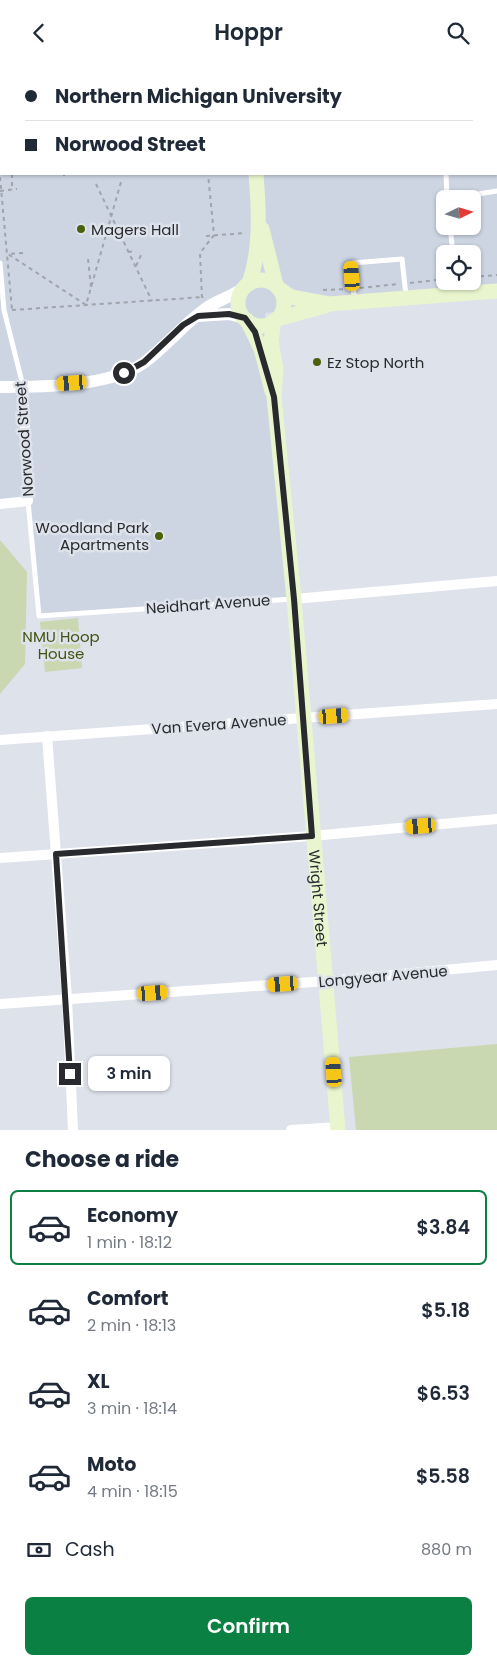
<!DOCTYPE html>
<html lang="en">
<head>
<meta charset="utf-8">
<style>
  body { margin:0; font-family:Poppins,sans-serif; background:#f6f6f7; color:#1f2937; height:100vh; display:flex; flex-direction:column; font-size:19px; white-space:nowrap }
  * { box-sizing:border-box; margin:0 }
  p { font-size:16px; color:#747a83 }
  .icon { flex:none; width:28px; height:28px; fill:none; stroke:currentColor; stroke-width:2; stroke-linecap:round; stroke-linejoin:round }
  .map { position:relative; height:1065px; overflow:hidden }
  .panel { display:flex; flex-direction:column; background:#fff; flex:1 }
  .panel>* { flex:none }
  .top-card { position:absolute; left:0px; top:0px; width:498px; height:110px; box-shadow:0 1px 4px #0004; display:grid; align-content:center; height:110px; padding:0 25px; background:#fff }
  .needle { width:32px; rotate:85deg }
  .buttons { position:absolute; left:436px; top:125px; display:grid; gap:10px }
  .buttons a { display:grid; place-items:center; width:45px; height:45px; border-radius:8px; background:#fff; box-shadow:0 1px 4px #0004; font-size:25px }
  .end { position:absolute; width:22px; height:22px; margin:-11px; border:6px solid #282a2e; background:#fff; box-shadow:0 0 0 2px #fff }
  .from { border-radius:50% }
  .bubble { position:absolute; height:35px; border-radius:8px; background:#fff; box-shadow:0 1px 4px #0004; font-size:16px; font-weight:600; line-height:35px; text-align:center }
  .car { position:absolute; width:15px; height:30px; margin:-15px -8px; border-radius:6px; box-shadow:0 0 4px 1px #0007; background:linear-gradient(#f5c518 24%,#345 0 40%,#f5c518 0 76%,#345 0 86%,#f5c518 0) }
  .top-card b { display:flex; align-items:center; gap:18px; height:48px; font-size:19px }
  .top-card b+b { border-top:1px solid #e0e1e3 }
  .top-card i { width:12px; height:12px; background:#1f2937 }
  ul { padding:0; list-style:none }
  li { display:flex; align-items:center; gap:15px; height:75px; margin:0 10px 8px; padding:0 15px; border:2px solid transparent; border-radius:8px }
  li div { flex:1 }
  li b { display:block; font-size:19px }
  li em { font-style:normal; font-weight:600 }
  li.selected { border-color:#0b8043 }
  li>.icon { width:45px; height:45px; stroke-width:1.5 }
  h2 { padding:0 25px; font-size:22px; line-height:60px }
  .pay { display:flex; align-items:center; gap:12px; height:55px; padding:0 25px; font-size:19px }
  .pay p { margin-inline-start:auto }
  .button { display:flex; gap:10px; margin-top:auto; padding:10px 25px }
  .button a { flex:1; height:58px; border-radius:8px; background:#0b8043; color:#fff; font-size:20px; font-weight:600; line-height:58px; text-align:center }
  header { display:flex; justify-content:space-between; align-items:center; height:65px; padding:0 25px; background:#fff; font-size:22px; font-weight:600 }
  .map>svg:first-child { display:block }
</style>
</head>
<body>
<header><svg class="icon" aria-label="back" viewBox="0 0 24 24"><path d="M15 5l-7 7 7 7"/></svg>Hoppr<svg class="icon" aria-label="search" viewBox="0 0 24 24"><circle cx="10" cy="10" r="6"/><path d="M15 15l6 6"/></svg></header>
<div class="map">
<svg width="497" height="1065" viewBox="0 0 497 1065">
  <rect width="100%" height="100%" fill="#dee2eb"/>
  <path fill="#cdd5e3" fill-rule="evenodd" d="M0,0L247,1H1V109H496L497,21V228L265,248L287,533L37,553L28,436L0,439ZM445,134H472V161H445ZM445,189H472V216H445Z"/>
  <g fill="#c9d8b0">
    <path d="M0,475L27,507L25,599L0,629Z"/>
    <path d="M78,553L82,603L45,607L40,557Z"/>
    <path d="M497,979V1065H356L349,992Z"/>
  </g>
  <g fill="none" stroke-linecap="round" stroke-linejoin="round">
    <g stroke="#a0a4ab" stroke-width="2" stroke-dasharray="4 4" stroke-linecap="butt">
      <path d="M56,0V1"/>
      <path d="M69,0L70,1"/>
      <path d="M0,9H1"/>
      <path d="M0,31L1,33"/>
      <path d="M0,86L1,84"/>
      <path d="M0,105H1"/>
      <path d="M12,109V124"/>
      <path d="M64,109V111"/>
      <path d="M0,112L12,245"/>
      <path d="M96,119L152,236"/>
      <path d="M0,126L17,124"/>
      <path d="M206,171L246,168"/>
      <path d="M128,187L136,186"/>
      <path d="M23,188L8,189L86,240L121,117"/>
      <path d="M88,194L91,222"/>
      <path d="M136,201L141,190"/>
      <path d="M472,212L497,210"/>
      <path d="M410,218L445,214"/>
      <path d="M360,223L398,219"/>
      <path d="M323,225L348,224"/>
      <path d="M202,233L200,188L214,170L208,109"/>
      <path d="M12,245L204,232"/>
    </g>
    <g stroke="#fff" stroke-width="5">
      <path d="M441,0L442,1"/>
      <path d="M278,1L280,0"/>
      <path d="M496,55H497"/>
      <path d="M446,109L447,132"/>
      <path d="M447,134L497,126"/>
      <path d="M450,161L453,189"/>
      <path d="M0,198L4,245L23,321"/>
      <path d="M455,216L456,228"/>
      <path d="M354,234L352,198L402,194L406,231"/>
      <path d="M28,436L39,551L293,534"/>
    </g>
    <g stroke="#fff" stroke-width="10">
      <path d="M0,439L28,436L23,321"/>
      <path d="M294,534L497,516"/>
      <path d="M47,671L67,934L73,1065"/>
      <path d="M0,675L497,639"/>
      <path d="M0,793L312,771L497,754"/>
      <path d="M0,939L327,916L497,900"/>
      <path d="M291,1065L338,1062"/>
    </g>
    <g stroke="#fff" stroke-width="12">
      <path d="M198,251L229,249L245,253"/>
      <path d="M0,322C41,322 111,322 145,297C166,281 183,260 205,244C217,235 232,232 245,222"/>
    </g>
    <g stroke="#e9f5ce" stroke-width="15">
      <path d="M247,0V1"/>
      <path d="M262,164L276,220"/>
      <circle cx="261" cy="238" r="23"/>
      <path d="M249,219C261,184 259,146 256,109"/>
      <path d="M278,223L291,232L329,239L497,226"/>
      <path d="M277,254L325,241"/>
      <path d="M247,255L261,284L272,326"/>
      <path id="s1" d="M274,256L271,276L276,304L274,332L294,534L338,1065"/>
    </g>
  </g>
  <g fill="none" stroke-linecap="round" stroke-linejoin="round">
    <path stroke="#282a2e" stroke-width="6" d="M70,1009L56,789L312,771L294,534L274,332L255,267L245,253L229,249L198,251L183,260L144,297L124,308"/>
  </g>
  <g fill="#4b600b" stroke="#dee2eb" stroke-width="2">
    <circle cx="81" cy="164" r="5"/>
    <circle cx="317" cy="297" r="5"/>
    <circle cx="159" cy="471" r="5"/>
  </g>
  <g text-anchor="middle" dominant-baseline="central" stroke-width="5" stroke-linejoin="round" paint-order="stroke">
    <g font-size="15" fill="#282a2e" stroke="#dee2eb" text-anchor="start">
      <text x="91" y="164">Magers Hall</text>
      <text x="327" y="297">Ez Stop North</text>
      <text x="149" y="462" text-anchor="end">Woodland Park<tspan x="149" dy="17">Apartments</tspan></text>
    </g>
    <g font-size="15" fill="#282a2e" stroke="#dee2eb">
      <text transform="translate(24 374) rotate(-94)">Norwood Street</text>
      <text transform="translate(208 539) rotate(-4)">Neidhart Avenue</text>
      <text transform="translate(219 659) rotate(-4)">Van Evera Avenue</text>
      <text stroke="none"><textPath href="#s1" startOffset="580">Wright Street</textPath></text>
      <text transform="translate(383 911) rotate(-5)">Longyear Avenue</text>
    </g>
    <g font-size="15" fill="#425413" stroke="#dee2eb">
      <text x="61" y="571">NMU Hoop<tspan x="61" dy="17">House</tspan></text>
    </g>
  </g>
</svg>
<div class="buttons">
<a><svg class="needle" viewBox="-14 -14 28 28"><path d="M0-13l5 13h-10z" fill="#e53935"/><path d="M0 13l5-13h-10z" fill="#747a83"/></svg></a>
<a><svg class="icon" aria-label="locate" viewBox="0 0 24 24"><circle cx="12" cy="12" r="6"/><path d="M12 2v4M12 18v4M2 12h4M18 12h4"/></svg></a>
</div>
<i class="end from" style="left:124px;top:308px"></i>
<i class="end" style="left:70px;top:1009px"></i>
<div class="bubble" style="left:88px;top:991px;width:82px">3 min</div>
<i class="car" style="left:352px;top:211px;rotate:356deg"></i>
<i class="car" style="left:72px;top:318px;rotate:266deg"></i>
<i class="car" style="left:334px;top:651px;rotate:86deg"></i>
<i class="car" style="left:421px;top:761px;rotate:265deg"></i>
<i class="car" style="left:283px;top:919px;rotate:266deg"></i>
<i class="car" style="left:153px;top:928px;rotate:86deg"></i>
<i class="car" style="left:334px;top:1007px;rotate:356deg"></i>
<div class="top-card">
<b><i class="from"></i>Northern Michigan University</b>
<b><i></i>Norwood Street</b>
</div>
</div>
<section class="panel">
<h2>Choose a ride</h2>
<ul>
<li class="selected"><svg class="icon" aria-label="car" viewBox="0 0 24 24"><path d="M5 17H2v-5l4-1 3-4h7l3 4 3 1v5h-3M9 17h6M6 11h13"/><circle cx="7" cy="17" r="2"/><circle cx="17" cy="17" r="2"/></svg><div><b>Economy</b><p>1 min · 18:12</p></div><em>$3.84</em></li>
<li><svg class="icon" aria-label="car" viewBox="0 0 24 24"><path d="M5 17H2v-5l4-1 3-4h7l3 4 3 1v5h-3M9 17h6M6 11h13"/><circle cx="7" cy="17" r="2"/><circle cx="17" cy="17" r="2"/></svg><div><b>Comfort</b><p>2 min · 18:13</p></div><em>$5.18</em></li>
<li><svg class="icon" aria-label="car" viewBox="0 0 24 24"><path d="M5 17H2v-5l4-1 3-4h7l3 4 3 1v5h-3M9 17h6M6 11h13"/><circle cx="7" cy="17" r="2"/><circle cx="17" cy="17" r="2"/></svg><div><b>XL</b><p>3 min · 18:14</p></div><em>$6.53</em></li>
<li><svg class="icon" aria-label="car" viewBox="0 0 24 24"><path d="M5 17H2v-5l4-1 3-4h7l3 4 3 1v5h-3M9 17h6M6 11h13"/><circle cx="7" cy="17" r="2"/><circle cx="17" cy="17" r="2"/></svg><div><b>Moto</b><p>4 min · 18:15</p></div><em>$5.58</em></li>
</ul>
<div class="pay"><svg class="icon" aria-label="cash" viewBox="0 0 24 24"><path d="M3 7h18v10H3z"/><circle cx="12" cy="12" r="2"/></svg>Cash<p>880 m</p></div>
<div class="button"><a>Confirm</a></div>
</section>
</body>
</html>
